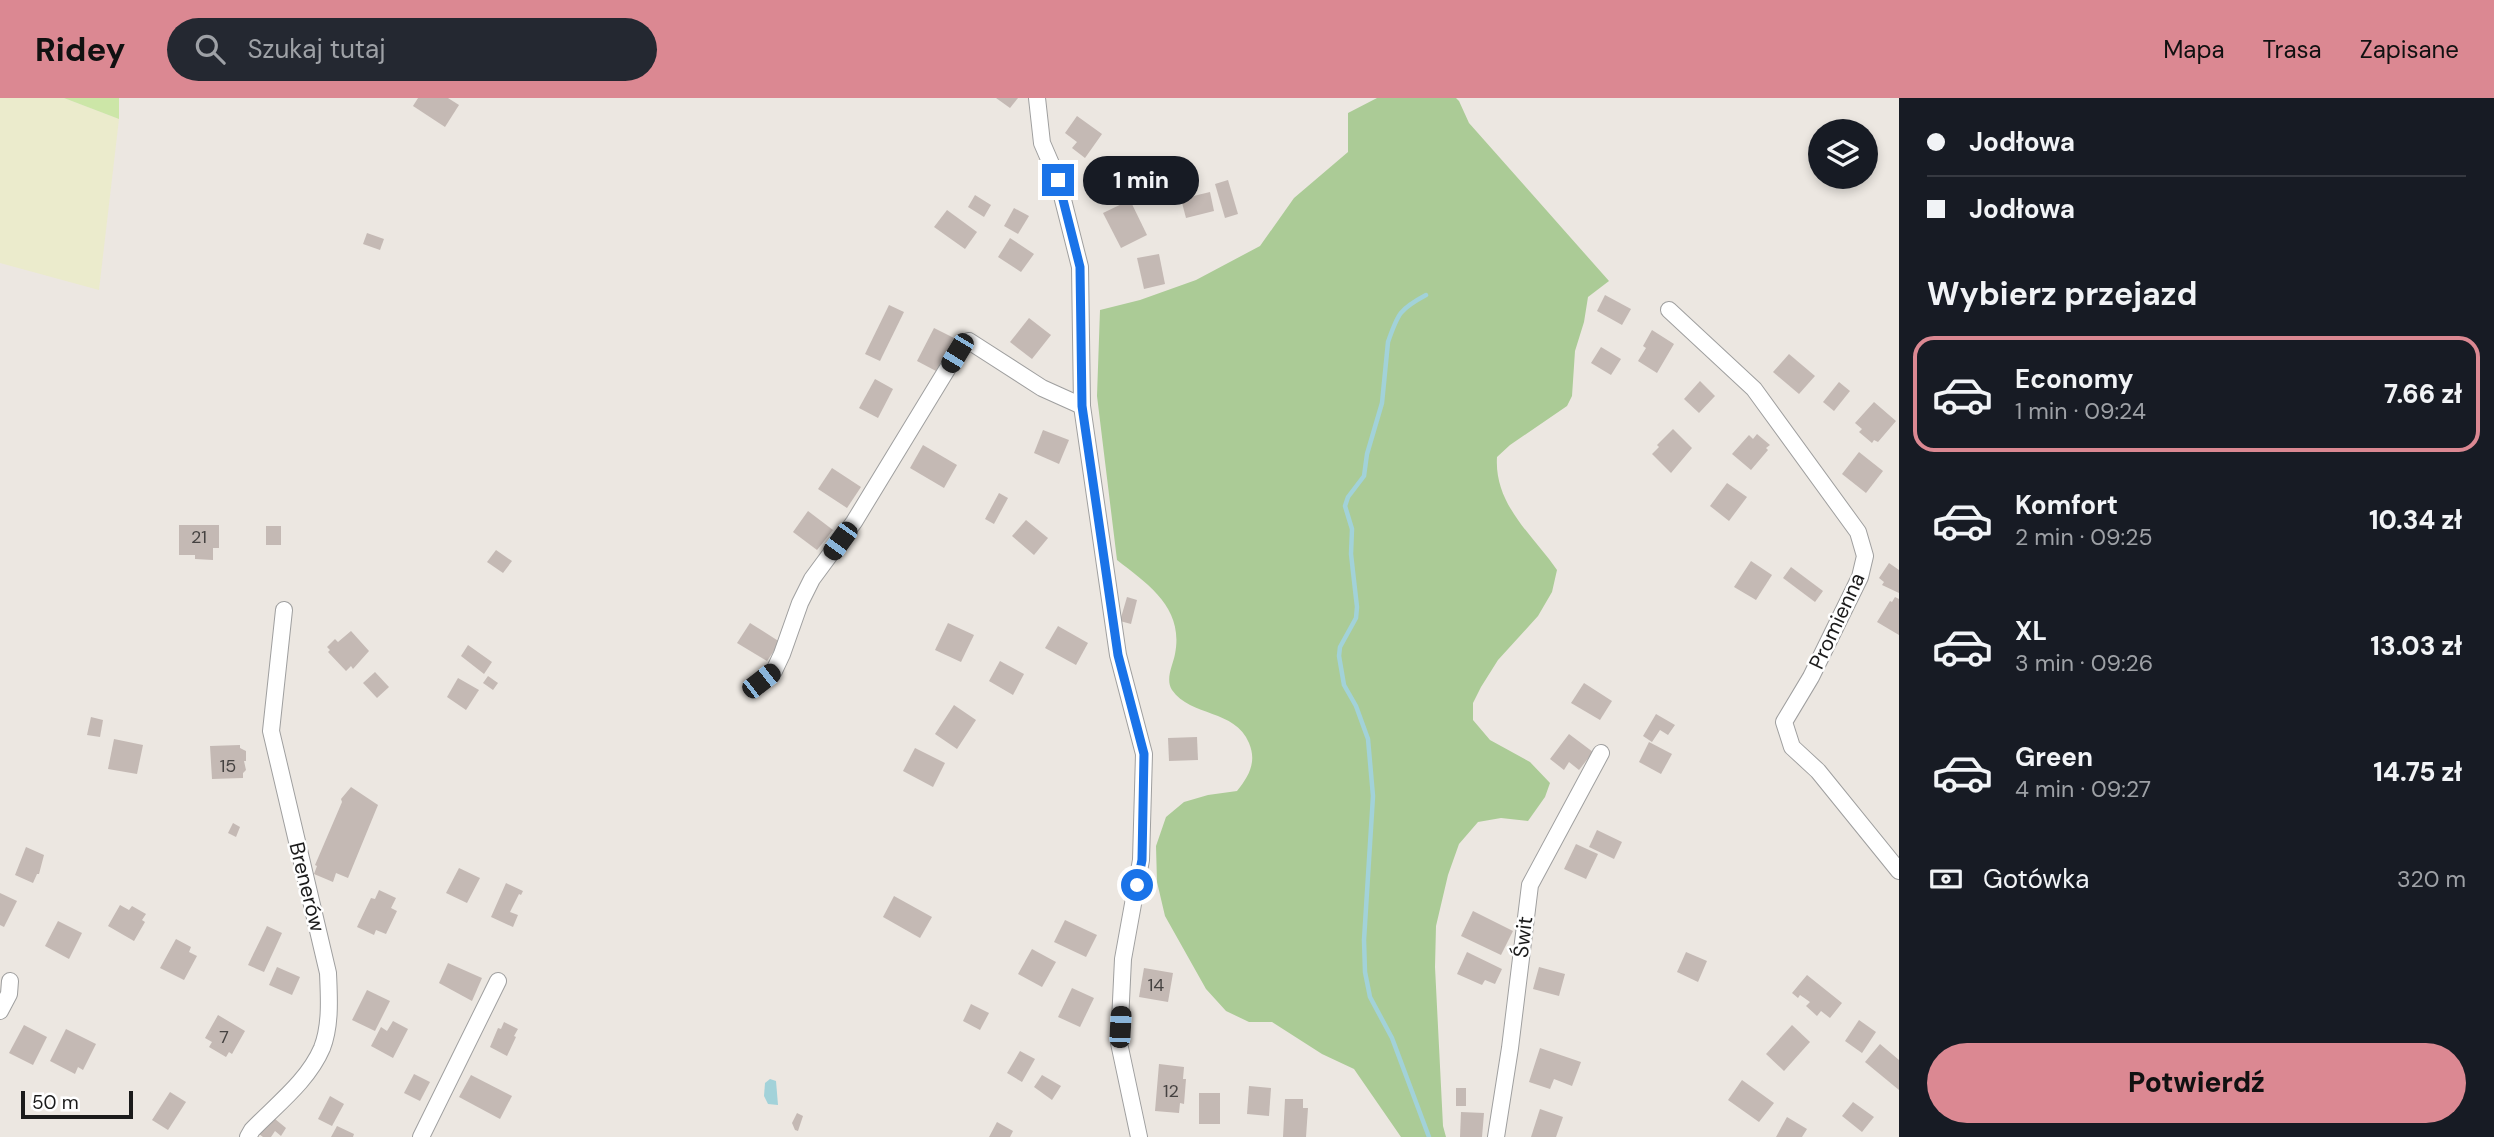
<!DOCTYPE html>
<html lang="pl">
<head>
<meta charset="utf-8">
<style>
  body { margin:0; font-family:"DM Sans",sans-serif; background:#242831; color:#f1f3f6; height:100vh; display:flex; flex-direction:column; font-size:26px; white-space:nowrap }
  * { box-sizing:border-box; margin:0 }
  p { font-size:23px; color:#9ea1a6 }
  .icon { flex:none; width:38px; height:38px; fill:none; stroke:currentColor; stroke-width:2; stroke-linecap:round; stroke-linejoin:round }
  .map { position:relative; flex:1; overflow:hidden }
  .panel { display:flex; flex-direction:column; background:#171b24; width:595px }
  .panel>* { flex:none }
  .top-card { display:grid; align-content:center; height:154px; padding:0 28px; background:#171b24 }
  .tools { position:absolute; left:1808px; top:21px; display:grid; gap:14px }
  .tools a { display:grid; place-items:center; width:70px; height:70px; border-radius:50%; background:#171b24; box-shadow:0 4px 10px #0003; font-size:35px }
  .scale { position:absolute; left:21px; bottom:18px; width:112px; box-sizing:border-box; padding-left:7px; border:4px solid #1b1b1b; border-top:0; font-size:19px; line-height:24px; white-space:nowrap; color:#1b1b1b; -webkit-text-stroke:5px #fff; paint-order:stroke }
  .end { position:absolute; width:32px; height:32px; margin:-16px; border:9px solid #1a73e8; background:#fff; box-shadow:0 0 0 4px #fff }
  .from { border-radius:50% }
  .bubble { position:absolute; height:49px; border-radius:24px; background:#171b24; box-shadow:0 4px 10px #0003; font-size:23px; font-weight:800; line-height:49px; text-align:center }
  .car { position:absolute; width:21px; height:42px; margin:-21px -10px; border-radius:9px; box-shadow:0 0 5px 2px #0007; background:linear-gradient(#222 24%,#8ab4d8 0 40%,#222 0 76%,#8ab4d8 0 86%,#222 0) }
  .top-card b { display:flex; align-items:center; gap:24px; height:66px; font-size:26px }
  .top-card b+b { border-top:2px solid #363941 }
  .top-card i { width:18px; height:18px; background:#f1f3f6 }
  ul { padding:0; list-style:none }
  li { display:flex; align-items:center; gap:21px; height:116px; margin:0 14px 10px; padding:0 14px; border:4px solid transparent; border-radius:21px }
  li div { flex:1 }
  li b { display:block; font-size:26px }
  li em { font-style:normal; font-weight:800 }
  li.current { border-color:#db8892 }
  li>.icon { width:63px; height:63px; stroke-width:1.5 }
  h2 { padding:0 28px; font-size:32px; line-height:84px }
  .pay { display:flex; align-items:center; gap:18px; height:77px; padding:0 28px; font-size:26px }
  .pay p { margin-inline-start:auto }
  .button { display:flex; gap:14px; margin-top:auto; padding:14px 28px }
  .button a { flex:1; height:80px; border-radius:42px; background:#db8892; color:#111; font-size:28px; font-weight:800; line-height:80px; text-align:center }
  header { display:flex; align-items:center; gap:42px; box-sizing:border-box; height:98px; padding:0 35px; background:#db8892; color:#111 }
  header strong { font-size:33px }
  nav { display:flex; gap:38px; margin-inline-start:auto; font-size:24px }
  .search { width:490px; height:63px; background:#242831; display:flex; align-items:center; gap:18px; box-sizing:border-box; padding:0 24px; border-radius:38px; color:#9ea1a6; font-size:26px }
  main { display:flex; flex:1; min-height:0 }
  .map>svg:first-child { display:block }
</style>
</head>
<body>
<header>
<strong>Ridey</strong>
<div class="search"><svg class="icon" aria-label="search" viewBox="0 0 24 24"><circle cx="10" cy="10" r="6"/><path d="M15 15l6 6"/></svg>Szukaj tutaj</div>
<nav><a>Mapa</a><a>Trasa</a><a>Zapisane</a></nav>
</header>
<main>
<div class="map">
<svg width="1899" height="1039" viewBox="0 0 1899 1039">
  <rect width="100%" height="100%" fill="#ece7e1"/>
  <path fill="#ebebcc" d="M0,0H64L119,21L99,192L0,165Z"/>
  <path fill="#cce6a7" d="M64,0H119V21Z"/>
  <path fill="#abcb96" d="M1377,0H1456L1459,3L1469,25L1609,183L1588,199L1584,224L1575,253L1572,298L1567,308L1510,347L1497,359C1494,407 1533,437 1557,472L1552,494L1538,518L1498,562L1481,589L1473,605V622L1490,642L1530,664L1550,685L1545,699L1528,723L1501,720L1478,724L1459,746L1448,777L1436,828L1435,869L1443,1028L1446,1039H1401L1354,971L1322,956L1272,924H1249L1226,913L1206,891L1165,818L1157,784L1156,748L1166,719L1184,704L1208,697L1237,693C1249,678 1257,664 1249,645C1235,611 1191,619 1172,592C1165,581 1173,567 1175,556C1184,510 1149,487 1117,462L1097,298L1100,212L1140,202L1196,182L1260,148L1294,100L1348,54V15Z"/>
  <path fill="#a2d2d9" d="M770,981L776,983L778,1007L768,1006L764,998L765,985Z"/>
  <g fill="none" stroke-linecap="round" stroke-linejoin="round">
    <path stroke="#a2d2d9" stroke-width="4.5" d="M1426,197C1400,211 1398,215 1388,244L1382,305L1367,356L1364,378L1348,399L1345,408L1352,431L1351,456L1357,509L1356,520L1340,549L1339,558L1344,587L1356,608L1368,641L1373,698L1364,842L1365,874L1370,899L1392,940L1429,1039"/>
  </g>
  <g fill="#c4b9b4">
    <path d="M418,0H448L459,7L445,29L413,8Z"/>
    <path d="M996,0H1018L1010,10Z"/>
    <path d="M1077,18L1102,36L1085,60L1072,50L1077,44L1065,35Z"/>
    <path d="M1228,82L1238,116L1225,120L1215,86Z"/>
    <path d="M1210,94L1214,113L1186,120L1181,101Z"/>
    <path d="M975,97L991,107L984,119L968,109Z"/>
    <path d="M1130,102L1147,137L1121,150L1103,115Z"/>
    <path d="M1014,110L1029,118L1018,136L1004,128Z"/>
    <path d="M947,112L977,134L965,151L934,129Z"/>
    <path d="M367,135L384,141L380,152L363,146Z"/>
    <path d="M1010,140L1034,156L1021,174L998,159Z"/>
    <path d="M1159,156L1165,186L1144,191L1137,160Z"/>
    <path d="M1605,197L1631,211L1622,227L1597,213Z"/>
    <path d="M889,207L904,214L880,263L865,256Z"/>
    <path d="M1029,220L1051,237L1032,261L1010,244Z"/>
    <path d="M934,230L954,240L936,273L917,263Z"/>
    <path d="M1652,232L1674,246L1657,275L1638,263L1646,250L1643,248Z"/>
    <path d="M1601,249L1621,261L1611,277L1591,265Z"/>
    <path d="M1789,256L1815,278L1799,296L1773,274Z"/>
    <path d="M875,281L893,291L878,320L859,310Z"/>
    <path d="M1700,283L1715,298L1699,315L1684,301Z"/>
    <path d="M1839,284L1850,293L1834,313L1823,304Z"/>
    <path d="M1874,304L1896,323L1878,344L1874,342L1872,345L1859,334L1862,331L1855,325Z"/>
    <path d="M1673,331L1692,350L1671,375L1652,356L1659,349L1657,347Z"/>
    <path d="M1043,332L1069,342L1059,366L1034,355Z"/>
    <path d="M1757,336L1770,347L1766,350L1768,352L1751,372L1732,356L1749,337L1753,341Z"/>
    <path d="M923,347L957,367L944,390L910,370Z"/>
    <path d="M1859,354L1883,373L1866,395L1842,376Z"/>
    <path d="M832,370L861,389L847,410L818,391Z"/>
    <path d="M1727,385L1747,399L1729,423L1710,408Z"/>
    <path d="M999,395L1008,400L994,426L985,421Z"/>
    <path d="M808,413L833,432L817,452L793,434Z"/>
    <path d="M1026,422L1048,440L1034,457L1012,438Z"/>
    <path d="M179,427H219V450H213V462L195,461V457H179Z"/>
    <rect x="266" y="428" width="15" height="19"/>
    <path d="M496,452L512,463L503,475L487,464Z"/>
    <path d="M1751,463L1772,477L1756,502L1734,489Z"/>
    <path d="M1889,465L1899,472V495L1882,487L1884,484L1879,480Z"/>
    <path d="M1791,469L1823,493L1815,504L1783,480Z"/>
    <path d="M1127,499L1137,502L1131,526L1120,523Z"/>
    <path d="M1895,499L1899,501V537L1877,524L1890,503L1892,504Z"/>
    <path d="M750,525L780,544L767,563L737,545Z"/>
    <path d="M948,525L974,537L961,564L935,552Z"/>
    <path d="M1058,528L1088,545L1076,567L1045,550Z"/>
    <path d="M351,533L369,553L353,571L351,568L346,573L328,554L330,552L327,549L335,541L338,544Z"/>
    <path d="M468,547L492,564L484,576L461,558Z"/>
    <path d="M1000,563L1024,576L1013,597L989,583Z"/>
    <path d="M375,574L389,589L377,600L363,585Z"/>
    <path d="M488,578L498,585L493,592L483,585Z"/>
    <path d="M458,580L479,592L466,612L447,599Z"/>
    <path d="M1584,585L1612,603L1600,622L1571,605Z"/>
    <path d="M954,607L976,622L957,651L935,636Z"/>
    <path d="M1656,616L1675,627L1668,637L1660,632L1652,644L1643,638Z"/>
    <path d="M91,619L103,622L100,639L87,637Z"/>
    <path d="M1569,636L1593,654L1579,672L1569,664L1564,672L1550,661Z"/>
    <path d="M1197,639L1198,662L1169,663L1168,640Z"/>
    <path d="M114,641L143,647L137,676L108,671Z"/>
    <path d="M1649,644L1672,656L1661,676L1639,664Z"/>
    <path d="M240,647V650L246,653V663H244L246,672L243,675V680L212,681L210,648Z"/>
    <path d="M915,650L945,665L933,689L903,673Z"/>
    <path d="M351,689L378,707L348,780L336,775L333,784L314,776L317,768L315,767L342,704L341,701Z"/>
    <path d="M233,725L240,729L236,739L228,735Z"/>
    <path d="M1597,732L1622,744L1614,761L1589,749Z"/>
    <path d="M1576,746L1598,756L1586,781L1564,771Z"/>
    <path d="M26,749L44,757L39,776H37L33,785L15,777Z"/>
    <path d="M459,770L480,780L467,805L446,795Z"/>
    <path d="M506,785L523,793L521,797L519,796L510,814L518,817L513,829L491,819Z"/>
    <path d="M379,792L396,800L391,810L397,813L386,836L376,832L374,837L357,829L371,800L375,801Z"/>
    <path d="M0,795L17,803L4,829L0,827Z"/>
    <path d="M894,798L932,819L920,840L883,819Z"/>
    <path d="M120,807L129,812L132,808L146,816L142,822L145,824L134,843L108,828Z"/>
    <path d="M1473,813L1513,833L1501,857L1461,838Z"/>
    <path d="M1065,822L1097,837L1086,859L1054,844Z"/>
    <path d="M58,823L82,835L69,861L45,848Z"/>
    <path d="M267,828L282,835L264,874L248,867Z"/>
    <path d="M176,841L191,849L189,854L197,858L184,882L160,870Z"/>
    <path d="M1032,851L1056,864L1042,889L1018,876Z"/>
    <path d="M1467,854L1502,871L1495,886L1485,882L1482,887L1457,876Z"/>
    <path d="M1686,854L1707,863L1698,884L1677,874Z"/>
    <path d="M448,865L482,880L472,903L439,885Z"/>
    <path d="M277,869L300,879L292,897L269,887Z"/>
    <path d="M1539,869L1565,876L1559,898L1533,891Z"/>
    <path d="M1144,870L1173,875L1168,904L1139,899Z"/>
    <path d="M1807,877L1842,905L1830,920L1821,913L1817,918L1806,908L1810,904L1800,897L1798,900L1792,895Z"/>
    <path d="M1072,890L1094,900L1080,929L1058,919Z"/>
    <path d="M367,892L390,903L375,933L352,922Z"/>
    <path d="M971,906L989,915L980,932L963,923Z"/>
    <path d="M218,917L245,933L232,956L229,954L226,959L209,949L212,944L205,940Z"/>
    <path d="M1859,922L1876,934L1862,955L1845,943Z"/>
    <path d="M393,923L408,931L393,960L371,948L381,929L387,933Z"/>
    <path d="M504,924L518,931L514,938L516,939L507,958L490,949L498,930L501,931Z"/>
    <path d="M24,927L47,939L33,967L9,955Z"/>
    <path d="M1792,927L1810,944L1784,973L1766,956Z"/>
    <path d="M66,931L96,946L83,972L78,969L75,976L50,963Z"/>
    <path d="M1880,946L1899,962V992L1865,964Z"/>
    <path d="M1540,950L1581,964L1572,988L1554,981L1550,991L1529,984Z"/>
    <path d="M1020,953L1035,961L1022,984L1007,975Z"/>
    <path d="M1159,966L1184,969L1183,981H1186L1184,1006L1180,1005L1179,1015L1155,1013Z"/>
    <path d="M414,976L430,984L420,1003L404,995Z"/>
    <path d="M471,977L512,998L500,1021L459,999Z"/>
    <path d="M1042,977L1061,988L1052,1002L1034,989Z"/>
    <path d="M1742,982L1774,1005L1759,1024L1728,1002Z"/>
    <path d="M1249,988L1271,990L1269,1018L1247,1016Z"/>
    <rect x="1456" y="990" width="10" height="18"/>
    <path d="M170,994L186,1004L168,1032L152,1022Z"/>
    <rect x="1199" y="995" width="21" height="31"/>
    <path d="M330,998L344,1006L332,1028L318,1021Z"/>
    <path d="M1285,1001H1303V1010H1308L1306,1039H1283Z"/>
    <path d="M1853,1004L1874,1019L1862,1034L1842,1018Z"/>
    <path d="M1540,1011L1563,1019L1556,1039H1531Z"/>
    <path d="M1461,1014L1484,1015L1482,1039H1460Z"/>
    <path d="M797,1015L803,1018L798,1033L795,1032L792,1025Z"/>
    <path d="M269,1016L286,1030L281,1038L275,1033L271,1039H263L255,1033Z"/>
    <path d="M1787,1019L1807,1031L1802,1039H1776Z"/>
    <path d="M997,1024L1013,1033L1010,1039H989Z"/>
    <path d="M337,1028L354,1036L353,1039H331Z"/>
  </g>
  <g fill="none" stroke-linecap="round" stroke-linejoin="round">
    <g stroke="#9f9f9f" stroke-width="18">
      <g id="street">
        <path d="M1037,0L1042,45L1058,82L1080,169L1082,308L1118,557L1144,656L1141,762L1123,861L1119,945L1139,1039"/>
        <path d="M1669,212L1754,291L1858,434L1865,458L1860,479L1811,579L1784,624L1792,649L1818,673L1899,773"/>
        <path d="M761,583L774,573L782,556L800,505L812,481L854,424L957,255L969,243L1042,290L1082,308"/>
        <path d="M0,913L9,896L10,883"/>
        <path d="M248,1039L252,1032C276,1007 308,983 322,950C331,927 329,899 328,875L271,633L284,512"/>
        <path d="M421,1039L498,883"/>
        <path d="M1496,1039L1510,950L1530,787L1601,655"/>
      </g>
    </g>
    <use href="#street" stroke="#fff" stroke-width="16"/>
  </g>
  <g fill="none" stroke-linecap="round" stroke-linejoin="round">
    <path stroke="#1a73e8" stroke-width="9" d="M1058,82L1080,169L1082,308L1118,557L1144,656L1142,762L1137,787"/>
  </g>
  <g text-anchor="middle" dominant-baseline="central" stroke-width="5" stroke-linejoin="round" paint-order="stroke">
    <g font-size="18" fill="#454241">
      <text x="199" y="439">21</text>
      <text x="228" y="668">15</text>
      <text x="1156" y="887">14</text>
      <text x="224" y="939">7</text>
      <text x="1171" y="993">12</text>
    </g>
    <g font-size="21" fill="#1b1b1b" stroke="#fff">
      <text transform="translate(1837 523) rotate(-65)">Promienna</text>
      <text transform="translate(307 789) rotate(76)">Brenerów</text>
      <text transform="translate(1523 839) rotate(-83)">Świt</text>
    </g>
  </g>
</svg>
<div class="tools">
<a><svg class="icon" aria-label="layers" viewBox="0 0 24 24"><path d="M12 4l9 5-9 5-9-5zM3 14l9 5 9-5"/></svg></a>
</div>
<div class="scale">50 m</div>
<i class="end from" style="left:1137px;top:787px"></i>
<i class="end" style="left:1058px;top:82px"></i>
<div class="bubble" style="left:1083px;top:58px;width:116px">1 min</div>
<i class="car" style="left:957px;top:255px;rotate:211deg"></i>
<i class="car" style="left:840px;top:443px;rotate:216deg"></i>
<i class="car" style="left:761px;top:583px;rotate:52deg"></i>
<i class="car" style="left:1120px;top:929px;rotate:3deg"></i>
</div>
<section class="panel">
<div class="top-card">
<b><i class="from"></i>Jodłowa</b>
<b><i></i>Jodłowa</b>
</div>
<h2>Wybierz przejazd</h2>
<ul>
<li class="current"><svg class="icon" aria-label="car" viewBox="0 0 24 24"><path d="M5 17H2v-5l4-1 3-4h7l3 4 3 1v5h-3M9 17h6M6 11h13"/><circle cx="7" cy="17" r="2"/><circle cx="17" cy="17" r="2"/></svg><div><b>Economy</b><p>1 min · 09:24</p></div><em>7.66 zł</em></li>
<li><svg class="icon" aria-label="car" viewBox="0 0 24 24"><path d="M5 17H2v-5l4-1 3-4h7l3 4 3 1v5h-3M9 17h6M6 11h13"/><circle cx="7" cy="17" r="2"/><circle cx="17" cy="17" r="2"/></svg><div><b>Komfort</b><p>2 min · 09:25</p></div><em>10.34 zł</em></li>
<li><svg class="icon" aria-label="car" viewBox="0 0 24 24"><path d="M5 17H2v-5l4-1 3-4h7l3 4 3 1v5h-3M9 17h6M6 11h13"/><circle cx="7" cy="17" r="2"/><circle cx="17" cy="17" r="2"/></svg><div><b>XL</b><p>3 min · 09:26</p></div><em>13.03 zł</em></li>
<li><svg class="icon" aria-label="car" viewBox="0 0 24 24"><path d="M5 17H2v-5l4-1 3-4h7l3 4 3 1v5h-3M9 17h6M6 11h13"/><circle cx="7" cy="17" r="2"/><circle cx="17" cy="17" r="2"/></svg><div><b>Green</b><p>4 min · 09:27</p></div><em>14.75 zł</em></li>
</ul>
<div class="pay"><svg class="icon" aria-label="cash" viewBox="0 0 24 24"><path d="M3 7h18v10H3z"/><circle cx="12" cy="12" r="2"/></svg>Gotówka<p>320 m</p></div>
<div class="button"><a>Potwierdź</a></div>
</section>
</main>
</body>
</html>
